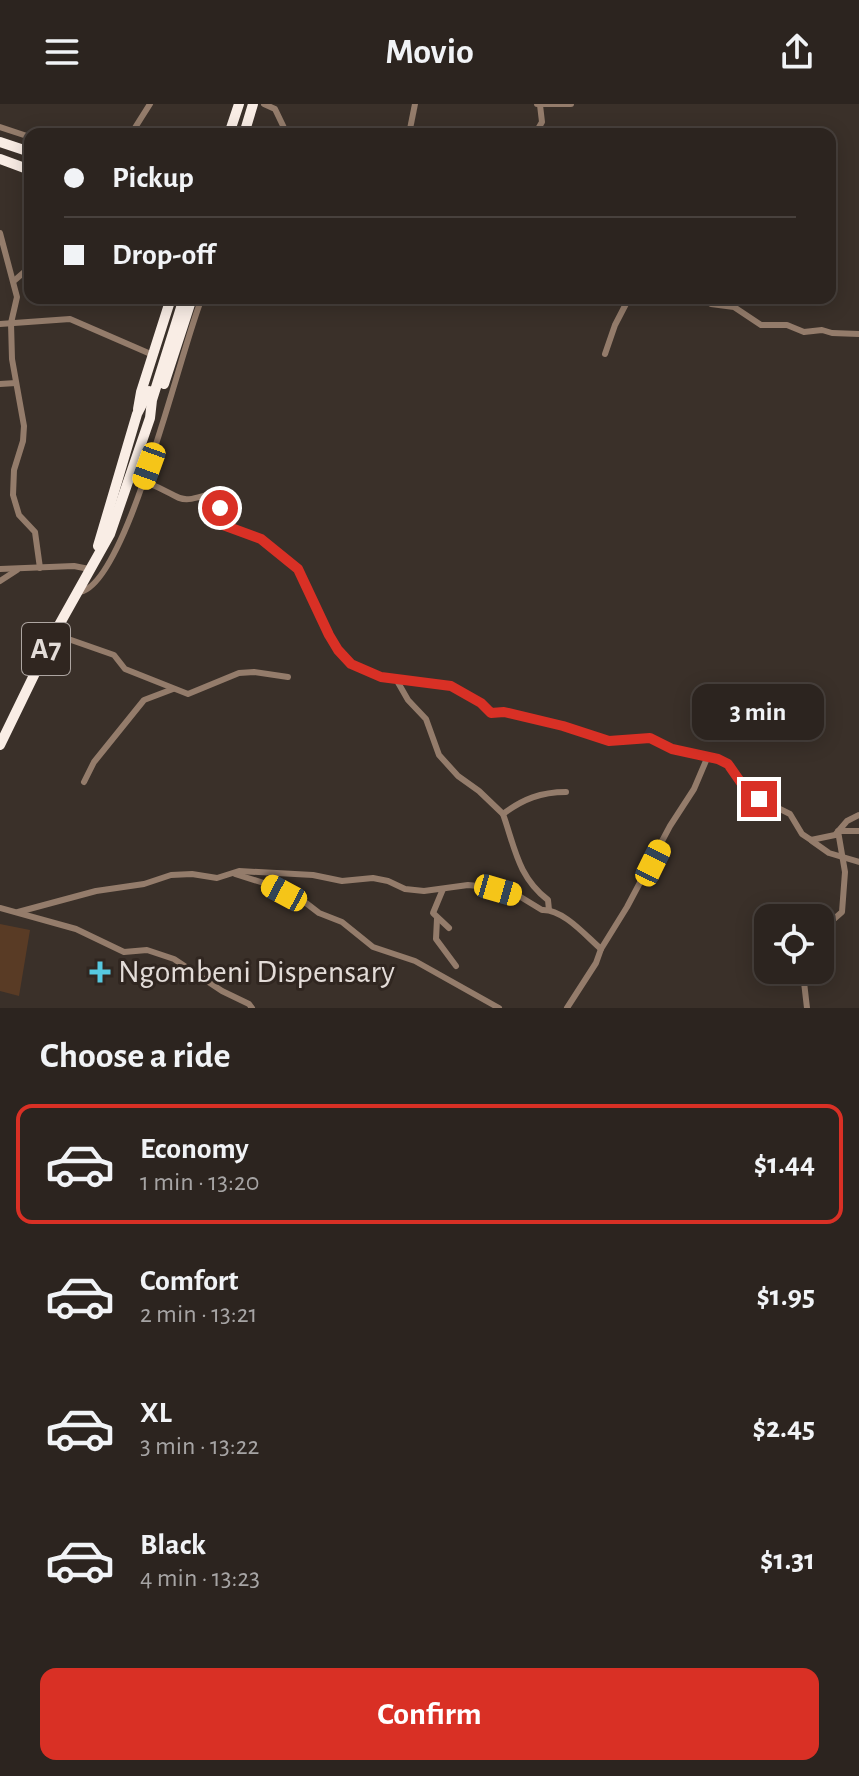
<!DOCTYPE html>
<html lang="en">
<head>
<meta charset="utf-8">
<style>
  body { margin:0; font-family:"Alegreya Sans",sans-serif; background:#38302c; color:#f1f3f6; height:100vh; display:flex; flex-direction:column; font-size:30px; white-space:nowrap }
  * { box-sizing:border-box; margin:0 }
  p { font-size:26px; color:#a6a4a4 }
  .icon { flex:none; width:44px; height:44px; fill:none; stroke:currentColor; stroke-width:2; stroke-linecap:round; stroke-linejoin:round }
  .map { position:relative; height:904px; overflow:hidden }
  .panel { display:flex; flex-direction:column; background:#2c241f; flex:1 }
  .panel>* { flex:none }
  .guide { position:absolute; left:24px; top:24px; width:812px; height:176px; border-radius:16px; box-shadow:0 4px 20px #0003,0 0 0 2px #48413d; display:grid; align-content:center; height:176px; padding:0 40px; background:#2c241f }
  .fabs { position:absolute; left:754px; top:800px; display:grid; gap:16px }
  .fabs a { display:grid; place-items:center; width:80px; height:80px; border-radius:16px; background:#2c241f; box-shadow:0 4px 20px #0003,0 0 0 2px #48413d; font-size:40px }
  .end { position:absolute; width:36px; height:36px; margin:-18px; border:10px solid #d93025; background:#fff; box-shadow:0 0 0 4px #fff }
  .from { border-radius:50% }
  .bubble { position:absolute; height:56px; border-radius:16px; background:#2c241f; box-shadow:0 4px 20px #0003,0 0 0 2px #48413d; font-size:26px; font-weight:700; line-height:56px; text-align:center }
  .car { position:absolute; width:24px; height:48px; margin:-24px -12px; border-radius:10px; box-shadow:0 0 6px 2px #0007; background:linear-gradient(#f5c518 24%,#345 0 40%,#f5c518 0 76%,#345 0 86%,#f5c518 0) }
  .guide b { display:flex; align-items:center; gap:28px; height:76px; font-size:30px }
  .guide b+b { border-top:2px solid #48413d }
  .guide i { width:20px; height:20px; background:#f1f3f6 }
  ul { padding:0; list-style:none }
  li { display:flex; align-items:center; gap:24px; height:120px; margin:0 16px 12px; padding:0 24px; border:4px solid transparent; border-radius:16px }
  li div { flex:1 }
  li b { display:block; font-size:30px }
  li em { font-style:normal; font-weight:700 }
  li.active { border-color:#d93025 }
  li>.icon { width:72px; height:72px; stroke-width:1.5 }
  h2 { padding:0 40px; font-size:36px; line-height:96px }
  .primary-button { display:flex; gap:16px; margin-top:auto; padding:16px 40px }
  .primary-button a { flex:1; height:92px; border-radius:16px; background:#d93025; color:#fff; font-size:32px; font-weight:700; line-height:92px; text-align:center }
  header { display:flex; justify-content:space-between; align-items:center; height:104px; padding:0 40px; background:#2c241f; font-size:36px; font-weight:700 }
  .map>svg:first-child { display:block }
</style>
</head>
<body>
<header><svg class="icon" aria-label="menu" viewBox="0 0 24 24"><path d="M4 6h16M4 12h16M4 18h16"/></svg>Movio<svg class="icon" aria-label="share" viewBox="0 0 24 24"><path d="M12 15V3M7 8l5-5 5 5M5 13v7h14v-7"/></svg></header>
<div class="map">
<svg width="859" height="904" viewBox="0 0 859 904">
  <rect width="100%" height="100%" fill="#3a3029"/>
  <path fill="#593b25" d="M0,820L30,826L19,892L0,887Z"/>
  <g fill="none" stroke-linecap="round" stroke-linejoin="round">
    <g stroke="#947c6b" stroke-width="6">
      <path d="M264,0L275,5L287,30"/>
      <path d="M537,0H571"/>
      <path d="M0,23L30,33"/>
      <path d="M131,30L150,0"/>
      <path d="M409,30L415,0"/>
      <path d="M535,30L542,18L540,1"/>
      <path d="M0,129L17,193L11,219L12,255L24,322L23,337L14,366L13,391L19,411L35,428L40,464"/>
      <path d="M15,176L30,163"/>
      <path d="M661,194L662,198"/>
      <path d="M701,194L711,200L734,203L761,221H787L804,228L822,226L832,229L859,230"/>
      <path d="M0,220L70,215L153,251"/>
      <path d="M605,250L615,221L629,194"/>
      <path d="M0,280L16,279"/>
      <path d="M149,362L148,379C186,394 174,402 216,388L223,421L261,435L298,465L329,531L338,546L351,560L381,573L451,582L481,599L491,609L504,608L563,622L609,637L650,634L672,645L718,655L728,660L754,692L790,710L802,730L811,736L835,731L847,717L859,711"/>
      <path d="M0,465L74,462L89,465"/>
      <path d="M0,477L17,466"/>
      <path d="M78,488C126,487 182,239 202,194"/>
      <path d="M54,530L114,551L125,565L188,590L239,569L254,568L288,573"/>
      <path d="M396,575L408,596L426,615L439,651L458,672L479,687L503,710"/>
      <path d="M84,678L94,658L144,596L173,585"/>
      <path d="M812,737L829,749L859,758"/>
      <path d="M235,770L267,780L306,799L319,809L342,818L373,843L415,857L499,904"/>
      <path d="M443,785L433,809L449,824"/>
      <path d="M0,804L76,825L124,848L147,846L174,855L222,887L249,900L252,904"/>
      <path d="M549,806L548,796C518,773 515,744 503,710C523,695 541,688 566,688"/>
      <path d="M18,808L96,787L144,780L171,771L192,770L217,774L239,767L313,771L342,777L373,774L388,777L405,785L424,787L468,781L488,783L519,792L542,806C563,805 585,831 601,845L627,803L670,722L694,685L708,652"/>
      <path d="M437,815L436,835L456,862"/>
      <path d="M820,820L834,815L842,808L845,768L838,727H859"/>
      <path d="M800,866L804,878L807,904"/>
      <path d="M567,904L596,859L601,845"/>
    </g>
    <g stroke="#f9ede5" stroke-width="10">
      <path d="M229,30L239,0"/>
      <path d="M244,30L253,0"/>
      <path d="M0,38L30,48"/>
      <path d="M0,55L30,66"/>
      <path d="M164,280L192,194"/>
      <path d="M138,305L141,288L171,194"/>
      <path d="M98,442L137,310L149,287"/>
      <path d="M0,641L54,530L110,430L150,314L152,296L184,194"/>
    </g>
  </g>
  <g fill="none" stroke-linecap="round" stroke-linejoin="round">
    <path stroke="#d93025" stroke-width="10" d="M220,404L223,421L261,435L298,465L329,531L338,546L351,560L381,573L451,582L481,599L491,609L504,608L563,622L609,637L650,634L672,645L718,655L728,660L744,683L759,695"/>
  </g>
  <path fill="#56c9e0" stroke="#302620" stroke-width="3" d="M96 856h8v8h8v8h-8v8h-8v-8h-8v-8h8z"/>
  <g text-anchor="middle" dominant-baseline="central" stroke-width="6" stroke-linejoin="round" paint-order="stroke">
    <rect fill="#302620" stroke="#ada5a1" stroke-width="2" x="22" y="519" width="48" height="52" rx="6"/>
    <g font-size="30" font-weight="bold" fill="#e3dcd8">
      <text x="46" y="545">A7</text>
    </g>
    <g font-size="32" fill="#e3dcd8" stroke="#302620" text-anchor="start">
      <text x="118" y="868">Ngombeni Dispensary</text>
    </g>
  </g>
</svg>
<div class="fabs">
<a><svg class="icon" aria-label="locate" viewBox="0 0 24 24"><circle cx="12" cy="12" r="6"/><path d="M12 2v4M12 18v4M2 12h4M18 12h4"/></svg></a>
</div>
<i class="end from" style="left:220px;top:404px"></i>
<i class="end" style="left:759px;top:695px"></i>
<div class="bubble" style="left:692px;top:580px;width:132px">3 min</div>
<i class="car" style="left:149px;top:362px;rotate:200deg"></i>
<i class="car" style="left:653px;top:759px;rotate:26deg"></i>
<i class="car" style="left:498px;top:786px;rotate:106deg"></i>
<i class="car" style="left:284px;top:789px;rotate:298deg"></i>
<div class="guide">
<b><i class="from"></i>Pickup</b>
<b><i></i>Drop-off</b>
</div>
</div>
<section class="panel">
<h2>Choose a ride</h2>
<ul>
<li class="active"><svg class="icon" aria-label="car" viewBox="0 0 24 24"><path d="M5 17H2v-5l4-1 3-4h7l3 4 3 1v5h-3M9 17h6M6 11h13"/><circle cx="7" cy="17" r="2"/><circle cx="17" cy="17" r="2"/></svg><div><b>Economy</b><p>1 min · 13:20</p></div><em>$1.44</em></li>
<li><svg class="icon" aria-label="car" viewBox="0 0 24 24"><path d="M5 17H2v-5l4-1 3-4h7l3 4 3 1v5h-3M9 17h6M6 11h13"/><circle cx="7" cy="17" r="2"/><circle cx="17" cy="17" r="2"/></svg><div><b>Comfort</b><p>2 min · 13:21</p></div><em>$1.95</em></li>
<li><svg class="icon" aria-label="car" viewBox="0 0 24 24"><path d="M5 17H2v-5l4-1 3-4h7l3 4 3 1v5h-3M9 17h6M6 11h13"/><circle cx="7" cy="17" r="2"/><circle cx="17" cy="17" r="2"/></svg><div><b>XL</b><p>3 min · 13:22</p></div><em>$2.45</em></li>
<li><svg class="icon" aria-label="car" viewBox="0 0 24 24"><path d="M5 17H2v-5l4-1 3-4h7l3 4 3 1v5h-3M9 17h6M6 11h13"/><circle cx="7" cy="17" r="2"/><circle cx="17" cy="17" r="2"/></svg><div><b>Black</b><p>4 min · 13:23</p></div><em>$1.31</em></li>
</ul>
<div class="primary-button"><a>Confirm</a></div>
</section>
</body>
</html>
